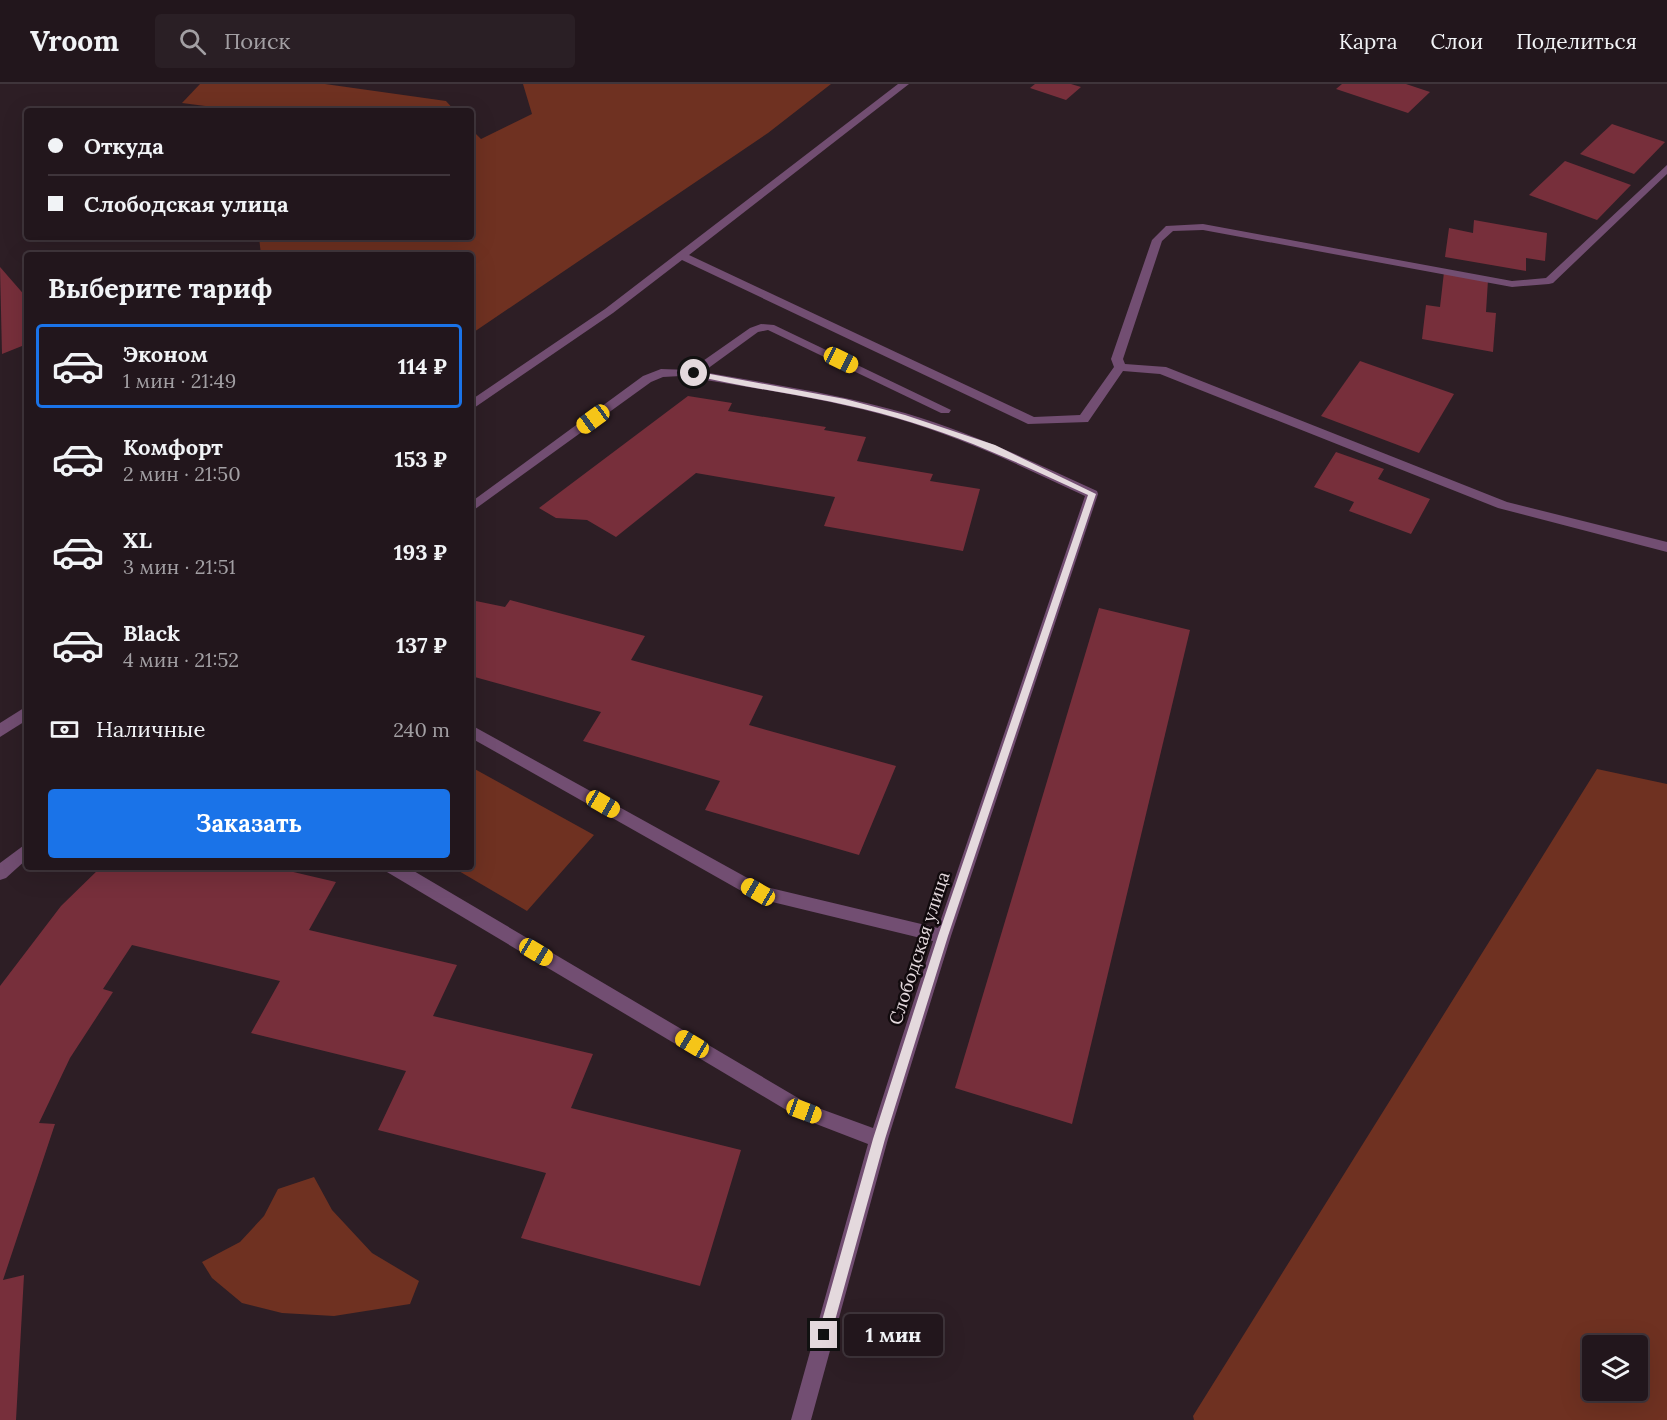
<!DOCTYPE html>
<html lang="ru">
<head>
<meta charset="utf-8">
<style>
  body { margin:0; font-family:Lora,serif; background:#2a1f25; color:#f1f3f6; height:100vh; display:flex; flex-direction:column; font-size:22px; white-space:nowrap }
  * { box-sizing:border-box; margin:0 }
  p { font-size:20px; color:#a29fa3 }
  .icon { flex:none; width:33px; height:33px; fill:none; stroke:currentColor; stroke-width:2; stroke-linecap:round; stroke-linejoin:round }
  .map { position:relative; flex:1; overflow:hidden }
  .details { position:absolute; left:24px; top:168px; width:450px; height:618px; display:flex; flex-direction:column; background:#22161c; border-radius:6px; box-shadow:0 6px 24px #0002,0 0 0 2px #3f353b }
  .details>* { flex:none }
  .banner { position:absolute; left:24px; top:24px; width:450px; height:132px; border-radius:6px; box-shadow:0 6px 24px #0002,0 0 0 2px #3f353b; display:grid; align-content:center; height:132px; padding:0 24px; background:#22161c }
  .controls { position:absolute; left:1582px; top:1251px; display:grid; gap:12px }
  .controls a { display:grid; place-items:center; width:66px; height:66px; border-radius:6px; background:#22161c; box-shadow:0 6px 24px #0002,0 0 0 2px #3f353b; font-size:30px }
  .end { position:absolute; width:27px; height:27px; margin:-14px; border:8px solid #e4d9dd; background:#111; box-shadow:0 0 0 3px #111 }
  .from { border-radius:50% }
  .bubble { position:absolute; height:42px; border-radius:6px; background:#22161c; box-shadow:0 6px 24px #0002,0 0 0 2px #3f353b; font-size:20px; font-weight:800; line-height:42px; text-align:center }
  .car { position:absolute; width:18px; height:36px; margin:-18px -9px; border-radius:8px; box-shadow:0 0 4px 2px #0007; background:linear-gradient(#f5c518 24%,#345 0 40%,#f5c518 0 76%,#345 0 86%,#f5c518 0) }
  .banner b { display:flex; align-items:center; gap:21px; height:57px; font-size:22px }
  .banner b+b { border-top:2px solid #3f353b }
  .banner i { width:15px; height:15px; background:#f1f3f6 }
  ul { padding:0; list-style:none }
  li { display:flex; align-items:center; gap:18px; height:84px; margin:0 12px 9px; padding:0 12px; border:3px solid transparent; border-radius:6px }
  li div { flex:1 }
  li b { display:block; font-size:22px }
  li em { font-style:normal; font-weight:800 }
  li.current { border-color:#1a73e8 }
  li>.icon { width:54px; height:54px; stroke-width:1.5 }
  h2 { padding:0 24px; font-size:27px; line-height:72px }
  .pay { display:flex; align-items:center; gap:15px; height:66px; padding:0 24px; font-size:22px }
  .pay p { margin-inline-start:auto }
  .button { display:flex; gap:12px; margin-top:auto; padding:12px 24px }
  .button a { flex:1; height:69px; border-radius:6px; background:#1a73e8; color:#fff; font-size:24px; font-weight:800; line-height:69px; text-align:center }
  header { display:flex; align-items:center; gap:36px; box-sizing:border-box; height:84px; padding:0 30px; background:#22161c; border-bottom:2px solid #3f353b }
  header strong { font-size:28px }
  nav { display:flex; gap:33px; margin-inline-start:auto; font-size:21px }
  .search { width:420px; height:54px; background:#2a1f25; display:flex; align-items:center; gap:15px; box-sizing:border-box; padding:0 21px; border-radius:6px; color:#a29fa3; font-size:22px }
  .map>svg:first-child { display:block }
</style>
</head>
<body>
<header>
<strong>Vroom</strong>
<div class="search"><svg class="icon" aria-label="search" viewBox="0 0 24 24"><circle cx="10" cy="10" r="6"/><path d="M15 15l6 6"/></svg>Поиск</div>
<nav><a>Карта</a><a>Слои</a><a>Поделиться</a></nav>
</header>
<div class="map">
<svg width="1667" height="1336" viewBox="0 0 1667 1336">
  <rect width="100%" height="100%" fill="#2d1e25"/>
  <g fill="#6f3121" fill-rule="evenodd">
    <path d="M200,0H325L446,17L455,27H244L182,19Z"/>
    <path d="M523,0H831L768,49L471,250V171H261L259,153H471V45L481,55L532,30Z"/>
    <path d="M471,683L594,751L527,827L452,783H471Z"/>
    <path d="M1597,685L1667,700V1336H1194L1193,1332ZM1593,1262H1638V1306H1593Z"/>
    <path d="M314,1093L332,1126L372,1169L419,1197L410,1220L334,1232L282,1229L242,1219L212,1194L202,1178L240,1158L264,1132L278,1105Z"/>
  </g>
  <g fill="#772f3b">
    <path d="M1035,0H1071L1081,3L1066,16L1030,4Z"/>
    <path d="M1342,0H1406L1430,8L1408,29L1336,5Z"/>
    <path d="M1612,40L1665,58L1634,90L1580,70Z"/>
    <path d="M1565,77L1631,101L1597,136L1529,111Z"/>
    <path d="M1474,136L1547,149L1545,177L1526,174V187L1445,173L1449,144L1473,149Z"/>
    <path d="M0,183L27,214V260L2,270Z"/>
    <path d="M1444,188L1488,196L1486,228L1496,229L1493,268L1422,255L1426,221L1440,223Z"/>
    <path d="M1360,277L1454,310L1419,369L1321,332Z"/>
    <path d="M688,312L732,319L728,327L826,343L824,346L866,353L857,377L933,390L930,397L980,405L963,467L824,442L835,413L696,389L616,453L587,436L556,434L539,424Z"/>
    <path d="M1336,368L1384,385L1378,395L1430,415L1411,450L1349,427L1354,418L1314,403Z"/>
    <path d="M471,516L505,523L510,516L645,552L631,576L763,612L749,641L896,682L859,771L705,726L720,697L583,657L601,628L471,592Z"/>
    <path d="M1099,524L1190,546L1072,1040L955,1004Z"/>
    <path d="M101,783H186L201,786L204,783H272L336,798L309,846L457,881L433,932L593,970L571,1024L741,1066L700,1202L521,1154L546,1089L378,1046L406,987L251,949L280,897L132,861L103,905L113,908L70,974L39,1039L55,1040L3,1196L24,1191L16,1336H0V902L61,822Z"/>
  </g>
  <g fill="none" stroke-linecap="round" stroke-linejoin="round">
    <g fill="#724e72" fill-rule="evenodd">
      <path d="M898,0H909L689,171L1034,333L1080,331L1114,283L1111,275L1152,156L1166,142L1203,140L1512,197L1546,194L1667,81V90L1553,199L1549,200L1512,203L1203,146L1173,147L1162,157L1123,275L1125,280L1166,283L1507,418L1667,458V468L1498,424L1160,290L1123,287L1088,338L1028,340L682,176L613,229L471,326V316L605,225Z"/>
      <path d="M761,240L774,241L951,326L949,329H941L768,246L758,248L703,288C771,300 839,310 905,329C972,349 1034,378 1097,407L1098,410L951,852L888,1055L811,1336H791L868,1060L798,1033L387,788L385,783H407L810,1021L873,1044L933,857L752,813L471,654V641L762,802L938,844L1085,412C1023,383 962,353 895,334C825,314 753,304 681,292L663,293L651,298L471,428V418L643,292L661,285L690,286L750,244Z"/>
      <path d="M27,622V636L0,653V639Z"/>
      <path d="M27,759V775L6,794L0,796V779Z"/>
    </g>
  </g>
  <path fill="#e4d9dd" d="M694,287L845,315L905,331L995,361L1096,410L948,852L885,1055L831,1251L829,1256L824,1258L820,1256L818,1251L873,1055L938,852L1088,411C1025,382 964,353 897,334C830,314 760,307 692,291V288Z"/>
  <g text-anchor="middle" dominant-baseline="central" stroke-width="5" stroke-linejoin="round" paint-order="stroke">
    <g font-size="18" fill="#e4d9dd" stroke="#110a0d">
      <text transform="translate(919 864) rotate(-72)">Слободская улица</text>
    </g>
  </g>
</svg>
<div class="controls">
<a><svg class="icon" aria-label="layers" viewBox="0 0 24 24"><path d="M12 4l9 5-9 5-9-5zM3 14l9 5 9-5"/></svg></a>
</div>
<i class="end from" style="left:694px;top:289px"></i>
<i class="end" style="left:824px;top:1251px"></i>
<div class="bubble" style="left:844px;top:1230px;width:99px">1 мин</div>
<i class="car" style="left:841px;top:276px;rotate:116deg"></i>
<i class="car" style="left:593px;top:335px;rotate:234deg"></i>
<i class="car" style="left:603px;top:720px;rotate:120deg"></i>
<i class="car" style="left:758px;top:808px;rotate:300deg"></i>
<i class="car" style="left:536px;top:868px;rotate:121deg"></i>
<i class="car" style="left:692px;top:960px;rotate:301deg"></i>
<i class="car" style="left:804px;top:1027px;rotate:110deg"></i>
<div class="banner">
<b><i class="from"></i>Откуда</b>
<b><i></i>Слободская улица</b>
</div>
<section class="details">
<h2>Выберите тариф</h2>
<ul>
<li class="current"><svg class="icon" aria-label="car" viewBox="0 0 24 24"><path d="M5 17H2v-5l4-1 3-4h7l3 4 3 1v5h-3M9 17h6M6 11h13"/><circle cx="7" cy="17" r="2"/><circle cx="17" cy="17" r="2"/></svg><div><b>Эконом</b><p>1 мин · 21:49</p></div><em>114 ₽</em></li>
<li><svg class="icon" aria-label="car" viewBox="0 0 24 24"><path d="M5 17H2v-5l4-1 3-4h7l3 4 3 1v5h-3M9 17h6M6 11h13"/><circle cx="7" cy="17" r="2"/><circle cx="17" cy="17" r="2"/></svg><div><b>Комфорт</b><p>2 мин · 21:50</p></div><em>153 ₽</em></li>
<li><svg class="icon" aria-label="car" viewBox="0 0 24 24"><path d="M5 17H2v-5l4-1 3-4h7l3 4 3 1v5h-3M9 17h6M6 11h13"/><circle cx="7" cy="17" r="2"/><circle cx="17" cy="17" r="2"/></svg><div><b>XL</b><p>3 мин · 21:51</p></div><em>193 ₽</em></li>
<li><svg class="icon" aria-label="car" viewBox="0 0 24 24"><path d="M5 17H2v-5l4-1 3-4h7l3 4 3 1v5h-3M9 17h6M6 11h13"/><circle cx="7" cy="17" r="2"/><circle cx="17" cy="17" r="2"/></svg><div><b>Black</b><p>4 мин · 21:52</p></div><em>137 ₽</em></li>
</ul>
<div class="pay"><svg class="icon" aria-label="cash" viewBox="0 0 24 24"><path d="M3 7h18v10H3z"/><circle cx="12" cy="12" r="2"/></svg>Наличные<p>240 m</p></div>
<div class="button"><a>Заказать</a></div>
</section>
</div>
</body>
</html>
